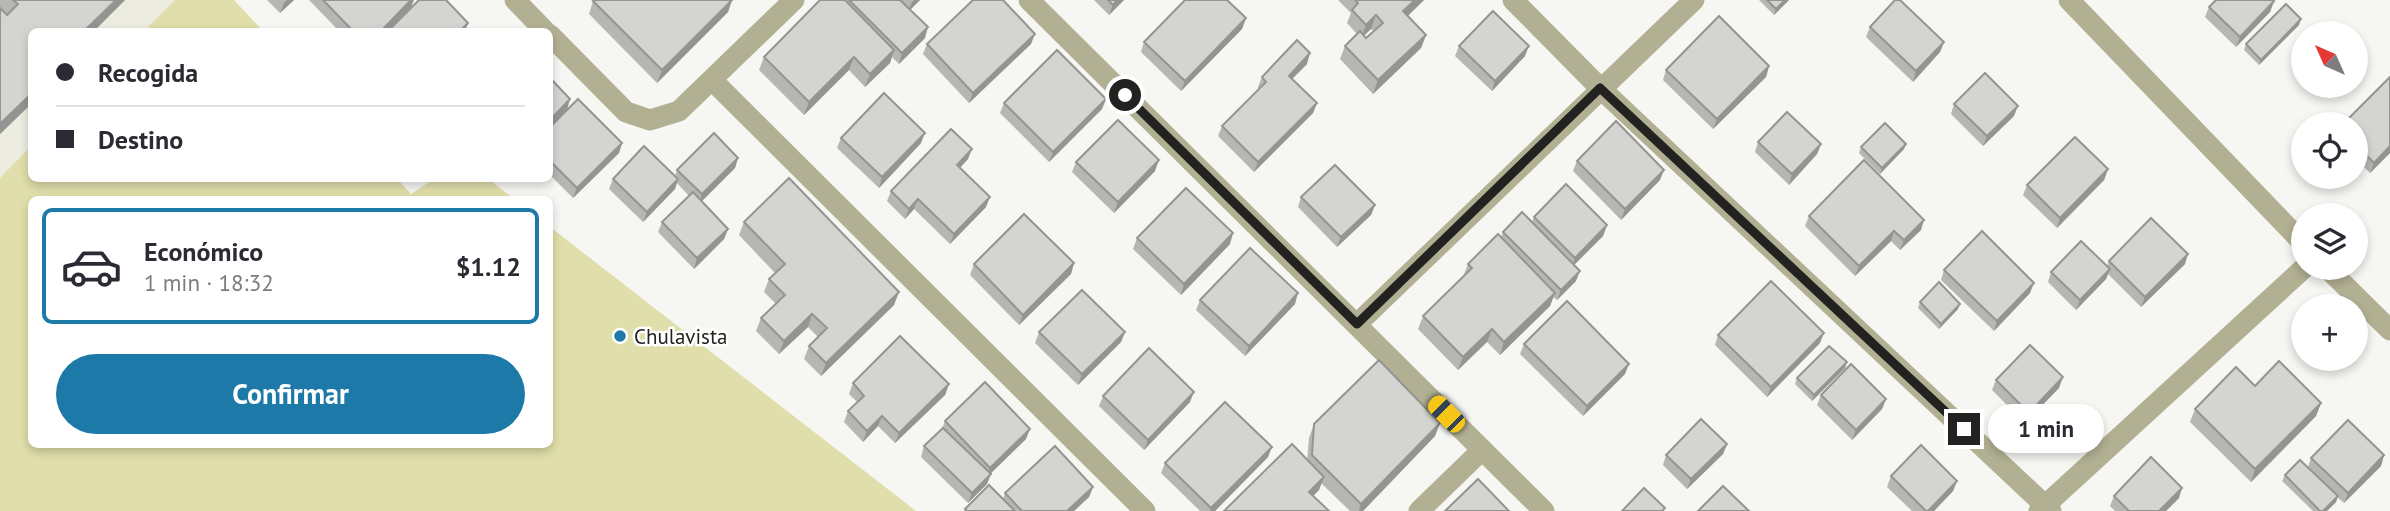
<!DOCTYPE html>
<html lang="es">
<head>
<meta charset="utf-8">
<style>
  body { margin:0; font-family:"PT Sans",sans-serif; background:#f7f7f7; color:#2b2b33; height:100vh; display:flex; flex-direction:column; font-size:26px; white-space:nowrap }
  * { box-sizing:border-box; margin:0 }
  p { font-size:23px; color:#7c7c81 }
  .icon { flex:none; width:38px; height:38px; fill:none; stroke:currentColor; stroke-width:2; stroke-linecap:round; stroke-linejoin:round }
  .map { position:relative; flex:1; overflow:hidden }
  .drawer { position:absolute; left:28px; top:196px; width:525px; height:252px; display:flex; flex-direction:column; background:#fff; border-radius:10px; box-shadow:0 4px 10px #0003 }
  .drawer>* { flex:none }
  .top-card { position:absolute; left:28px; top:28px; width:525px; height:154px; border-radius:10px; box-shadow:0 4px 10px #0003; display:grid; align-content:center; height:154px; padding:0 28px; background:#fff }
  .needle { width:46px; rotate:315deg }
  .controls { position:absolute; left:2291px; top:21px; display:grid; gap:14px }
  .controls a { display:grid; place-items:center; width:77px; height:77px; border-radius:50%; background:#fff; box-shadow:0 4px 10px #0003; font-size:35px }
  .end { position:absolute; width:32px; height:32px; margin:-16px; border:9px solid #222221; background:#fff; box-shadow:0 0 0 4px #fff }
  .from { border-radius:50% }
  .bubble { position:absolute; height:49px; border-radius:24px; background:#fff; box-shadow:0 4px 10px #0003; font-size:23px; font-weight:600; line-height:49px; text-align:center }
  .car { position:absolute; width:21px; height:42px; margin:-21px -10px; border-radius:9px; box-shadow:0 0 5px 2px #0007; background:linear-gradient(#f5c518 24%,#345 0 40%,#f5c518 0 76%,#345 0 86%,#f5c518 0) }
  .top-card b { display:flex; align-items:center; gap:24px; height:66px; font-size:26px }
  .top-card b+b { border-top:2px solid #e1e1e2 }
  .top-card i { width:18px; height:18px; background:#2b2b33 }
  ul { padding:12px 0 0; list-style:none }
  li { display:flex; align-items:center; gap:21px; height:116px; margin:0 14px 10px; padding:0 14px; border:4px solid #e1e1e2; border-radius:10px }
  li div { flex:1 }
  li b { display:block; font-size:26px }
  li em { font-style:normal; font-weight:600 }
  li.current { border-color:#1d79a7 }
  li>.icon { width:63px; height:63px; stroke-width:1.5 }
  .primary-button { display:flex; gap:14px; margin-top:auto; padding:14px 28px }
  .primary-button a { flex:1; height:80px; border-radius:42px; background:#1d79a7; color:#fff; font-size:28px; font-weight:600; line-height:80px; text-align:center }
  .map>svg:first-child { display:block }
</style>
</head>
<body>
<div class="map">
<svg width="2390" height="511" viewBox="0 0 2390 511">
  <rect width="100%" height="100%" fill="#f6f6f2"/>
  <path fill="#edece1" d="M0,0H175L144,31L32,32L31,146L0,178Z"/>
  <g fill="#e0deaa">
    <path d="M175,0H234L263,31H144Z"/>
    <path d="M31,146L32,178H396L411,194L434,179L487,178L514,199L32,200V444H550V227L916,511H0V178Z"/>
  </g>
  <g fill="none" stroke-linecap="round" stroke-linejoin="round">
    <g stroke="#b2b092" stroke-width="21">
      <path d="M515,0L546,32"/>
      <path d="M1029,0L1544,511"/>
      <path d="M1513,0L1600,88L2051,511"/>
      <path d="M550,35L626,112L650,120L679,111L794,0"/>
      <path d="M713,81L1145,511"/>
      <path d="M1357,324L1694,0"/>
      <path d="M1419,511L1482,450"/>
      <path d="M2039,511L2304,268"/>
    </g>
    <g stroke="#b2b092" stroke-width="21">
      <path d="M2069,0L2303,243"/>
      <path d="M2327,268L2390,330"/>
    </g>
  </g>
  <g fill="#b6b6b3" fill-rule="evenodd">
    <path d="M0,0H125L93,32H32V103L0,134L7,14L0,7Z"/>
    <path d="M267,0H294L280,13Z"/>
    <path d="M309,0H414L411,7L386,32H340Z"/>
    <path d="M732,0L728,12L657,83L589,14L593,1Z"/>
    <path d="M820,0H920L910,10L925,38L899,64L892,57L890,63L865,87L849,70L804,115L759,70L764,57Z"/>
    <path d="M1094,0H1124L1109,15Z"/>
    <path d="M1338,0H1424L1408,16L1426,35L1421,48L1373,94L1340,59L1345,46L1357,34L1347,23L1351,13ZM1371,29L1374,31L1366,38L1364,36Z"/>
    <path d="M1759,0H1789L1774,15Z"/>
    <path d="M2274,1L2270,12L2236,47L2205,17L2209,7Z"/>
    <path d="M1246,18L1242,29L1181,91L1141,52L1144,42Z"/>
    <path d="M2299,25L2259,65L2244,50L2246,44Z"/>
    <path d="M1870,27L1944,42L1940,52L1913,82L1866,37Z"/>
    <path d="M927,44H1031L969,103L923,54Z"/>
    <path d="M1459,46L1525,56L1492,91L1455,56Z"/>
    <path d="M1307,64L1292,79L1317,103L1313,113L1254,172L1218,136L1222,126L1259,89L1258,87L1262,77Z"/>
    <path d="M1769,66L1766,77L1713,129L1663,80L1666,70Z"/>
    <path d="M1004,103L1102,109L1049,162L1000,113Z"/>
    <path d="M1954,104L2014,116L1983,146L1951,114Z"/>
    <path d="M2356,124L2390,153L2370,173L2356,159Z"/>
    <path d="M550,127L622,143L619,153L573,198L550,175Z"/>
    <path d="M841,138L921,143L879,188L837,148Z"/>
    <path d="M1758,142L1821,144L1817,154L1789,185L1755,152Z"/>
    <path d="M1906,144L1904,149L1880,174L1859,153L1861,147Z"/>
    <path d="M738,158L735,168L702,201L728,229L724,239L694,269L658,232L662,222L689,196L677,183L675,189L643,222L609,189L613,179L675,176L677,170Z"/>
    <path d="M968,159L960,168L986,207L950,244L914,209L905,219L887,201L891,191Z"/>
    <path d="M1577,161L1660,180L1621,220L1573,171Z"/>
    <path d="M1076,162L1155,171L1114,213L1072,172Z"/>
    <path d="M2108,169L2104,180L2057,228L2023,195L2027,185Z"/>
    <path d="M1301,197L1375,205L1371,215L1337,247L1298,207Z"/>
    <path d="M1809,216L1921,230L1900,250L1891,241L1855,276L1805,226Z"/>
    <path d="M1534,217L1607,225L1603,236L1574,265L1576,281L1557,300L1553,297L1550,306L1500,355L1487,342L1458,370L1418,329L1423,316L1463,277L1468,264L1501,237L1503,232L1532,222Z"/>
    <path d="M744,222L894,305L821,376L804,359L809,346L818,337L808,327L779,354L756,331L761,318L776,304L764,292L769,279L775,273L739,235Z"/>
    <path d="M1137,238L1230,244L1181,295L1133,249Z"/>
    <path d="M2109,261L2185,264L2141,307L2108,274L2106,279L2076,310L2048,282L2051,272L2107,266Z"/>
    <path d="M1074,263L1071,274L1019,325L970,275L974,264Z"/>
    <path d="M1944,270L2030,293L1994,331L1941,280Z"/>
    <path d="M1200,300L1295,304L1245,356L1196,310Z"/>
    <path d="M1920,302L1958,309L1939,329L1918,308Z"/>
    <path d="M1039,332H1125L1121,342L1078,385L1035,343Z"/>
    <path d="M1718,335L1820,343L1767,397L1715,345Z"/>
    <path d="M1524,344L1625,374L1583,416L1520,354Z"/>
    <path d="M1847,362L1845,368L1812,401L1795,384L1797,378Z"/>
    <path d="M1996,380L2059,388L2025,423L1992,390Z"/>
    <path d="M853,383L949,384L945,395L895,443L878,426L863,442L844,422L848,411L857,402L849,394Z"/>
    <path d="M2255,386L2321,403L2316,416L2251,482L2190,422L2195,409Z"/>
    <path d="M1821,395L1886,399L1882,409L1852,440L1817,405Z"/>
    <path d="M1103,396L1190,402L1144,450L1099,406Z"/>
    <path d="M945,421L1026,439L990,474L987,484L968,503L921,457L924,446L942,429Z"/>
    <path d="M1440,423L1435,436L1363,511H1350L1321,483L1319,490L1313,496L1224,511L1307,461L1309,438L1314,424Z"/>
    <path d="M1727,444L1723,454L1687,489L1663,465L1666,455Z"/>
    <path d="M2384,455L2381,466L2344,503L2337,497L2336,502L2327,511H2313L2282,481L2285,475L2308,467L2311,458Z"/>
    <path d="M1268,457L1215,511H1200L1161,473L1165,463Z"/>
    <path d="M1891,476L1957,481L1953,491L1934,511H1912L1887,487Z"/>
    <path d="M1093,487L1089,497L1074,511H964L965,509L1003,499L1005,493Z"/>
    <path d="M2114,496L2179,498L2166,511H2115L2110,506Z"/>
  </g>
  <g fill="#949492">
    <path d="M116,0H125L93,32H83Z"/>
    <path d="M287,0H294L280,13L284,3Z"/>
    <path d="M411,0H414L411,7L386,32H380Z"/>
    <path d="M732,0L728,12L657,83L662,70Z"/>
    <path d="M914,0H920L908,12L912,2Z"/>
    <path d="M1117,0H1124L1109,15L1113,5Z"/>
    <path d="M1415,0H1424L1399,24L1403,11Z"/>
    <path d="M1785,0H1789L1774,15L1776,9Z"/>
    <path d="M2274,1L2270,12L2236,47L2240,37Z"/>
    <path d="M1376,15L1371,29L1361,38L1366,25Z"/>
    <path d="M1246,18L1242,29L1181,91L1185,81Z"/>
    <path d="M2301,19L2299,25L2259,65L2261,60Z"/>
    <path d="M468,23L465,32H459Z"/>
    <path d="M928,27L925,38L899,64L902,53Z"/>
    <path d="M1035,34L1031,44L969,103L973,93Z"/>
    <path d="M1426,35L1421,48L1373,94L1378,80Z"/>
    <path d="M1944,42L1940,52L1913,82L1916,71Z"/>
    <path d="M1529,46L1525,56L1492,91L1495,81Z"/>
    <path d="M894,50L890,63L865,87L870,74Z"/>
    <path d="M1310,53L1307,64L1285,86L1289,76Z"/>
    <path d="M854,57L849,70L804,115L809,102Z"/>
    <path d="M1769,66L1766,77L1713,129L1717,119Z"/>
    <path d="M32,93V103L0,134V124Z"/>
    <path d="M570,99L567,110L550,127V120Z"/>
    <path d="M1106,99L1102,109L1049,162L1053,152Z"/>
    <path d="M1317,103L1313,113L1254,172L1258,162Z"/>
    <path d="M2018,106L2014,116L1983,146L1987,136Z"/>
    <path d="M925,133L921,143L879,188L882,177Z"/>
    <path d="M622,143L619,153L573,198L577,188Z"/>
    <path d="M1821,144L1817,154L1789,185L1792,174Z"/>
    <path d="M1906,144L1904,149L1880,174L1882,168Z"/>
    <path d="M2390,146V153L2370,173L2374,163Z"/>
    <path d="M972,149L968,159L953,175L957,165Z"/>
    <path d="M738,158L735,168L698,205L702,194Z"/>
    <path d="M1159,160L1155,171L1114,213L1118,202Z"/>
    <path d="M2108,169L2104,180L2057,228L2060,218Z"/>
    <path d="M1664,170L1660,180L1621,220L1625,209Z"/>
    <path d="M678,179L675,189L643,222L647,212Z"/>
    <path d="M990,197L986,207L950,244L954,234Z"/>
    <path d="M918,199L914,209L905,219L909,209Z"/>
    <path d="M1375,205L1371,215L1337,247L1341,237Z"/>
    <path d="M1924,220L1921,230L1900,250L1904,240Z"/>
    <path d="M1607,225L1603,236L1571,268L1575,258Z"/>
    <path d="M728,229L724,239L694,269L697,258Z"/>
    <path d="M1894,231L1891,241L1855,276L1859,266Z"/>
    <path d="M1233,233L1230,244L1181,295L1184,284Z"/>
    <path d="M2188,254L2185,264L2141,307L2145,297Z"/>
    <path d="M1074,263L1071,274L1019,325L1023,315Z"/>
    <path d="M2110,269L2106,279L2076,310L2080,300Z"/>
    <path d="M1580,271L1576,281L1557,300L1561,290Z"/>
    <path d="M2034,283L2030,293L1994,331L1997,321Z"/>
    <path d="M899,292L894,305L821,376L826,363Z"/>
    <path d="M1298,293L1295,304L1245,356L1249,346Z"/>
    <path d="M1555,293L1550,306L1500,355L1504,342Z"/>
    <path d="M1960,304L1958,309L1939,329L1941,324Z"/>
    <path d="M812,314L808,327L779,354L784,341Z"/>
    <path d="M1492,329L1487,342L1458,370L1463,357Z"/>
    <path d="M1125,332L1121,342L1078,385L1082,374Z"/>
    <path d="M1824,333L1820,343L1767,397L1771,387Z"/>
    <path d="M1847,362L1845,368L1812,401L1814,395Z"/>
    <path d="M1629,364L1625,374L1583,416L1587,406Z"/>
    <path d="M2063,377L2059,388L2025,423L2029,413Z"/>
    <path d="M949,384L945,395L895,443L899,433Z"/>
    <path d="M1194,392L1190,402L1144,450L1148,440Z"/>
    <path d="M1886,399L1882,409L1852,440L1856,430Z"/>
    <path d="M2321,403L2316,416L2251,482L2255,469Z"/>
    <path d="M882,416L878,426L863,442L867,431Z"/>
    <path d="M1440,423L1435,436L1363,511H1359L1361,504Z"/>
    <path d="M1030,429L1026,439L986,478L990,468Z"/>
    <path d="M1727,444L1723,454L1687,489L1691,479Z"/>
    <path d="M1272,447L1268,457L1215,511H1210L1211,508Z"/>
    <path d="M2384,455L2381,466L2344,503L2348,493Z"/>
    <path d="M991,474L987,484L968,503L972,493Z"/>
    <path d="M1324,477L1319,490L1304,505L1309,492Z"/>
    <path d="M1957,481L1953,491L1934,511H1928Z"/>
    <path d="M1093,487L1089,497L1074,511H1067Z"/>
    <path d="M2182,488L2179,498L2166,511H2159Z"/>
    <path d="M2338,496L2336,502L2327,511H2323Z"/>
  </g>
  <g fill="#d4d4d0" stroke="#949492" stroke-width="2">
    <path d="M13,0H116L83,32H32V93L0,124V8L7,15L18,4Z"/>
    <path d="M323,0H411L380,32H354Z"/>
    <path d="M419,0H446L468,23L459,32H395L391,28Z"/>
    <path d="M595,0H732L662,70L593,1Z"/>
    <path d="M820,0H845L894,50L870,74L854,57L809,102L764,57Z"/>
    <path d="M849,0H900L928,27L902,53Z"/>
    <path d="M973,0H1003L1035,34L973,93L927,44Z"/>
    <path d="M1108,0H1117L1113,5Z"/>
    <path d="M1185,0H1227L1246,18L1185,81L1144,42Z"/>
    <path d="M1355,0H1415L1403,11L1426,35L1378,80L1345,46L1360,31L1366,38L1383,23L1376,15L1366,25L1352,10L1358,3Z"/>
    <path d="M1767,0H1785L1776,9Z"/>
    <path d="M1895,0H1900L1944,42L1916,71L1870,27Z"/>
    <path d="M2216,0H2272L2274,1L2240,37L2209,7Z"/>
    <path d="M2286,4L2301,19L2261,60L2246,44Z"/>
    <path d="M1493,11L1529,46L1495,81L1459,46Z"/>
    <path d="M1719,16L1769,66L1717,119L1666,70Z"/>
    <path d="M1297,40L1310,53L1289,76L1317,103L1258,162L1222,126L1266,82L1262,77Z"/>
    <path d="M1057,50L1106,99L1053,152L1004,103Z"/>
    <path d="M1985,73L2018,106L1987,136L1954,104Z"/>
    <path d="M2390,77V146L2374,163L2356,145V124H2343Z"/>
    <path d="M550,78L570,99L550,120Z"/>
    <path d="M884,93L925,133L882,177L841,138Z"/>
    <path d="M578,99L622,143L577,188L550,161V127Z"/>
    <path d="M1787,112L1821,144L1792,174L1758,142Z"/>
    <path d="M1118,120L1159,160L1118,202L1076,162Z"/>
    <path d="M1616,121L1664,170L1625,209L1577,161Z"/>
    <path d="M1885,123L1906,144L1882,168L1861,147Z"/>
    <path d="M951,129L972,149L957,165L990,197L954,234L918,199L909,209L891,191Z"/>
    <path d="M714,133L738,158L702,194L677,170Z"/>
    <path d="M2075,137L2108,169L2060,218L2027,185Z"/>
    <path d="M644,146L678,179L647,212L613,179Z"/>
    <path d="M1864,160L1924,220L1904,240L1894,231L1859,266L1809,216Z"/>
    <path d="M1335,165L1375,205L1341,237L1301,197Z"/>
    <path d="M789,178L899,292L826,363L809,346L827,328L812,314L784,341L761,318L785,295L769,279L785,264L744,222Z"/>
    <path d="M1566,184L1607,225L1575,258L1534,217Z"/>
    <path d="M1186,188L1233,233L1184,284L1137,238Z"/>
    <path d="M693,192L728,229L697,258L662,222Z"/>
    <path d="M1522,212L1580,271L1561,290L1503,232Z"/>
    <path d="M1024,214L1074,263L1023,315L974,264Z"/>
    <path d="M2151,218L2188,254L2145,297L2109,261Z"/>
    <path d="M1982,231L2034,283L1997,321L1944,270Z"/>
    <path d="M1498,234L1555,293L1504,342L1492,329L1463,357L1423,316L1472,268L1468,264Z"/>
    <path d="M2081,241L2110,269L2080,300L2051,272Z"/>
    <path d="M1250,248L1298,293L1249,346L1200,300Z"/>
    <path d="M1771,281L1824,333L1771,387L1718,335Z"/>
    <path d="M1939,282L1960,304L1941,324L1920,302Z"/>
    <path d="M1082,290L1125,332L1082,374L1039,332Z"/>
    <path d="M1567,301L1629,364L1587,406L1524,344Z"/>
    <path d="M900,336L949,384L899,433L882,416L867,431L848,411L864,396L853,383Z"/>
    <path d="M2030,345L2063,377L2029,413L1996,380Z"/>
    <path d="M1829,346L1847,362L1814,395L1797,378Z"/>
    <path d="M1149,348L1194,392L1148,440L1103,396Z"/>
    <path d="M1379,360L1440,423L1361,504L1312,455L1314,424Z"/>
    <path d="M2279,361L2321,403L2255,469L2195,409L2236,367L2255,386Z"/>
    <path d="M1851,364L1886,399L1856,430L1821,395Z"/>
    <path d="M985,382L1030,429L990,468L945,421Z"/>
    <path d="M1225,402L1272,447L1211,508L1165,463Z"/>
    <path d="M1701,419L1727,444L1691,479L1666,455Z"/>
    <path d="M2348,420L2384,455L2348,493L2311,458Z"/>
    <path d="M943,428L991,474L972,493L924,446Z"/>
    <path d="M1292,444L1324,477L1309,492L1329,511H1224Z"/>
    <path d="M1921,445L1957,481L1928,511H1926L1891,476Z"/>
    <path d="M1055,446L1093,487L1067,511H1022L1005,493Z"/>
    <path d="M2151,457L2182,488L2159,511H2129L2114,496Z"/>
    <path d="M2300,460L2338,496L2323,511H2320L2285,475Z"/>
    <path d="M1478,479L1509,511H1445Z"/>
    <path d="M989,485L1015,511H967L965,509Z"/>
    <path d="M1723,486L1749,511H1698Z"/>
    <path d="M1644,488L1665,508L1662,511H1622Z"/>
  </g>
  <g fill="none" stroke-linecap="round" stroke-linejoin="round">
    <path stroke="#222221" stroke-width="9" d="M1125,95L1357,324L1600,88L1964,429"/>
  </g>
  <circle fill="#1d79a7" stroke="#fffffe" stroke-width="2.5" cx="620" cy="336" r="7"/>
  <g text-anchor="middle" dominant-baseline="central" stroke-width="5" stroke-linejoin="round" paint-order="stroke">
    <g font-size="21" fill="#222221" stroke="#fffffe" text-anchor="start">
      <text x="634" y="336">Chulavista</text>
    </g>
  </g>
</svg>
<div class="controls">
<a><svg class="needle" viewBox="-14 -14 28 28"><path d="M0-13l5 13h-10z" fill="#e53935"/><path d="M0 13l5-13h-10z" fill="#7c7c81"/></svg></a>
<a><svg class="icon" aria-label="locate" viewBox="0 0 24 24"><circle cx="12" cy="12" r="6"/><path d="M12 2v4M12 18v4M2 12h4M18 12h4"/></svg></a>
<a><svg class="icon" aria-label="layers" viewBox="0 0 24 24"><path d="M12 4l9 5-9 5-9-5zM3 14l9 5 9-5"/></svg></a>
<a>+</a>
</div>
<i class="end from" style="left:1125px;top:95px"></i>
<i class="end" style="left:1964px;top:429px"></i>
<div class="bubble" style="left:1988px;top:404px;width:116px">1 min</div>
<i class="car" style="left:1446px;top:414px;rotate:315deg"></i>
<div class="top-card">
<b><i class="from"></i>Recogida</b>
<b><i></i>Destino</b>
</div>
<section class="drawer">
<ul>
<li class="current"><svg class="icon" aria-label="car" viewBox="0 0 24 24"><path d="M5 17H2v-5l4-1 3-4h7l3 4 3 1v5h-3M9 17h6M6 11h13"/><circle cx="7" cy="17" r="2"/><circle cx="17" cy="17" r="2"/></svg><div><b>Económico</b><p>1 min · 18:32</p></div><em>$1.12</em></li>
</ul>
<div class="primary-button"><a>Confirmar</a></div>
</section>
</div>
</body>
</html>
